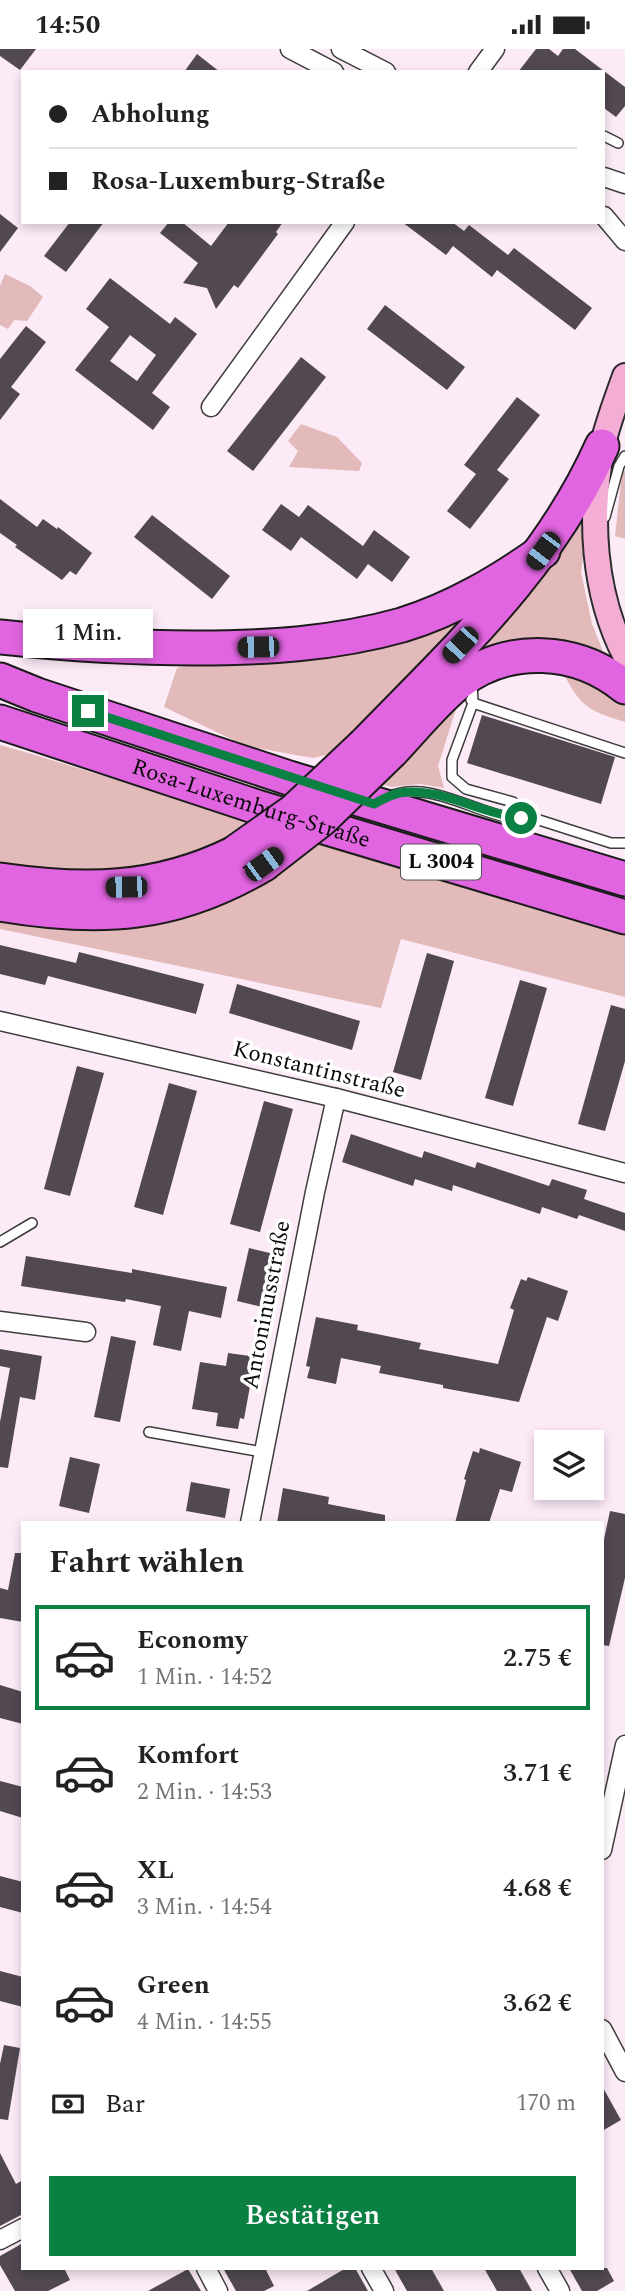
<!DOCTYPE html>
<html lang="de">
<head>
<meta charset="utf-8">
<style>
  body { margin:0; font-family:Spectral,serif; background:#f2f2f2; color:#222; height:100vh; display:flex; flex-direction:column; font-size:26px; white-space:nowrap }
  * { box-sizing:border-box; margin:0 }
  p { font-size:23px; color:#767676 }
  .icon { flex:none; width:38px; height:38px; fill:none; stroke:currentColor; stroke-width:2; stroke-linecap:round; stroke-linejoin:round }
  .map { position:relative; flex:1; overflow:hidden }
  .side { position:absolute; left:21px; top:1472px; width:583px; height:749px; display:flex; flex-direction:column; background:#fff; border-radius:0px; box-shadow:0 4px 10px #0003 }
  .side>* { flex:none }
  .hud { position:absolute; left:21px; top:21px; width:584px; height:154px; border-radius:0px; box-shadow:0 4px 10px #0003; display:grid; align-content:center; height:154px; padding:0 28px; background:#fff }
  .controls { position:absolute; left:534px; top:1381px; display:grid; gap:14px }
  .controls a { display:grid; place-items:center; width:70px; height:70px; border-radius:0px; background:#fff; box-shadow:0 4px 10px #0003; font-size:35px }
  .end { position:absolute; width:32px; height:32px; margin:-16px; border:9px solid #0b8043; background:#fff; box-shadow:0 0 0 4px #fff }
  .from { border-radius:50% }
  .bubble { position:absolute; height:49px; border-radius:0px; background:#fff; box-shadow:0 4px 10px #0003; font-size:23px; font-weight:600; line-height:49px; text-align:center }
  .car { position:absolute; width:21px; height:42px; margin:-21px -10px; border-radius:9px; box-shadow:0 0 5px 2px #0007; background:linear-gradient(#222 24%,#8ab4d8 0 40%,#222 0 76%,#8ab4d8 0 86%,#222 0) }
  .hud b { display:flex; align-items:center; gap:24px; height:66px; font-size:26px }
  .hud b+b { border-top:2px solid #e0e0e0 }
  .hud i { width:18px; height:18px; background:#222 }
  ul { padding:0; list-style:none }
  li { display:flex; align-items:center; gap:21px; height:105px; margin:0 14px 10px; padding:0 14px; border:4px solid transparent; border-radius:0px }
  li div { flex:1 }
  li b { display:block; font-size:26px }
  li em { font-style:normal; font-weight:600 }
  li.active { border-color:#0b8043 }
  li>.icon { width:63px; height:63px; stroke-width:1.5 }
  h2 { padding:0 28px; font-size:32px; line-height:84px }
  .pay { display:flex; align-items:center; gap:18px; height:77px; padding:0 28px; font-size:26px }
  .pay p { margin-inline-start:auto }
  .button { display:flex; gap:14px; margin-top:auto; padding:14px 28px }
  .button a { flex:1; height:80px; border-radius:0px; background:#0b8043; color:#fff; font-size:28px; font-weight:600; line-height:80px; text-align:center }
  .status { display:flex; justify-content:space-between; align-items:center; height:49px; padding:0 35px; background:#fff; direction:ltr }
  .status svg { height:19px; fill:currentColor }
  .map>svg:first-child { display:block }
</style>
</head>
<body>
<div class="status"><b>14:50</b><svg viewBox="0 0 49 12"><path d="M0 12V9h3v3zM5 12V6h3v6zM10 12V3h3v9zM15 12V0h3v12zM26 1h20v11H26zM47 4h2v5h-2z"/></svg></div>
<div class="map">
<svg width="625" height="2242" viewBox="0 0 625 2242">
  <rect width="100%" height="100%" fill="#fceaf6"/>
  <g fill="#e2bab9">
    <path d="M5,225L30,237L43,248L27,272L14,271L8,280L0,276V237Z"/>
    <path d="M301,375L337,388L362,414L359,422L289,418L298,402L288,392Z"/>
    <path d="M625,421V490L615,487L622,424Z"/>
    <path d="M581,461L589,467L581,523L592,575L607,612L482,605C485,591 496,586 503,574C528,536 555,498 581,461Z"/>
    <path d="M499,537L339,703L313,709L246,697L164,658L177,619Z"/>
    <path d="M561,620L609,643L625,657V673C585,661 580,656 561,620Z"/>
    <path d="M457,657L438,717L444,739L420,735L392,738L379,735Z"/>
    <path d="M0,696L32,705L250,772L196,809L148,825L0,820Z"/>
    <path d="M321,794L625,883V948L401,890L381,959L0,880V863L185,865L243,845L287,819Z"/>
  </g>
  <g fill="#514851" fill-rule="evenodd">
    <path d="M0,0H36L20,21L0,7Z"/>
    <path d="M536,0H549L558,7L563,0H575L625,38V57L616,68L604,59V23H518Z"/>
    <path d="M197,5L220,23H184Z"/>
    <path d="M0,165L18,179L0,203Z"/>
    <path d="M70,173H104L66,223L44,207Z"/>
    <path d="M169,173H182L211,197L229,173H283L276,183L278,185L238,239L234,236L216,260L207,239L183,234L198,214L160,184Z"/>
    <path d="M402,173H452L464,182L469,176L508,206L514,199L592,259L575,281L497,221L492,228L453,197L446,206Z"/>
    <path d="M110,229L170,275L175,268L197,285L152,344L170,358L153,381L75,321L109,278L86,260ZM130,286L156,306L137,332L110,312Z"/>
    <path d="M385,256L465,318L447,341L367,280Z"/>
    <path d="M26,277L46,293L11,338L20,345L0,371V310Z"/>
    <path d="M301,308L326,328L253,422L227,402Z"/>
    <path d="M517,348L540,366L497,421L509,430L470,480L447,462L476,425L464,416Z"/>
    <path d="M0,450L37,478L43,470L57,480L58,478L92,504L76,526L70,522L62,531L15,498L17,496L0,484Z"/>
    <path d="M281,455L299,468L308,456L363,497L374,481L410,508L392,533L368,515L357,530L301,488L291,502L262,481Z"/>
    <path d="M152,466L230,527L212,550L134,488Z"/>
    <path d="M482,666L615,708L601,755L467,714Z"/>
    <path d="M0,896L76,914L79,903L204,935L196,965L48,927L45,936L0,925Z"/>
    <path d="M427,904L454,912L421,1031L393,1023Z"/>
    <path d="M520,931L547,939L513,1057L485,1049Z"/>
    <path d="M237,935L360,972L352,1001L229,964Z"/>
    <path d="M611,956L625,960V1012L605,1082L578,1075Z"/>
    <path d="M77,1017L104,1024L70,1147L44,1140Z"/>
    <path d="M169,1034L197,1042L163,1166L134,1158Z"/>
    <path d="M264,1052L293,1060L260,1183L230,1175Z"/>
    <path d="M351,1085L422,1109L424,1102L475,1119L477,1113L549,1137L552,1130L587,1141L584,1150L625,1164V1182L579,1166L577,1170L542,1158L540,1165L453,1136L452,1142L415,1130L413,1137L342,1113Z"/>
    <path d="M249,1199L274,1205L263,1258L237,1252Z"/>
    <path d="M26,1207L132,1224V1220L227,1238L221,1269L189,1262L181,1302L153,1296L161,1257L126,1250L125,1253L21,1237Z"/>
    <path d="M528,1228L568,1242L558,1272L547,1268L519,1353L443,1339V1336L379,1324L381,1317L341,1309L336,1335L307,1329L310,1318L306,1317L316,1268L358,1276L357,1281L421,1294L419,1300L498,1315L514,1261L510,1259L521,1230L526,1232Z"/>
    <path d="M111,1287L136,1292L120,1373L94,1368Z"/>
    <path d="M0,1300L42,1307L35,1351L20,1348L8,1419L0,1418V1373L10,1319L0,1317Z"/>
    <path d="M228,1304L250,1307L248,1320L253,1321L244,1370L240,1369L238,1380L216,1377L218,1364L192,1360L200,1313L226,1317Z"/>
    <path d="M480,1399L521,1413L512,1443L500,1440L489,1474H455L466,1431L464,1430L473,1402L479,1404Z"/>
    <path d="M70,1408L100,1415L89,1464L59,1457Z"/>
    <path d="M191,1433L230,1440L225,1469L186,1462Z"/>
    <path d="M283,1439L329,1448L328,1455L385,1466V1474H277Z"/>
    <path d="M610,1462L625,1465V1529L609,1597L602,1596V1500Z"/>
    <path d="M15,1504H23V1573L0,1569V1539L8,1541Z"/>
    <path d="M0,1636L23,1643V1675L0,1669Z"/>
    <path d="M0,1732L23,1738V1769L0,1762Z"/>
    <path d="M0,1827L23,1833V1864L0,1858Z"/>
    <path d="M0,1922L23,1928V1958L0,1952Z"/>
    <path d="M4,1996L20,1999L8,2071L0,2070V2015Z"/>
    <path d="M602,2037L621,2071L602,2082Z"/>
    <path d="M0,2104L16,2135L23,2131V2165L0,2177Z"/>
    <path d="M23,2194V2219H64L70,2231L48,2242H15L0,2216V2207Z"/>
    <path d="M223,2219H265L274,2237L264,2242H236Z"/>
    <path d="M346,2219H355L368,2242H307Z"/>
    <path d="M394,2219H431L444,2242H407Z"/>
    <path d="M484,2219H519L532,2242H497Z"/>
    <path d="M569,2219H607L614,2232L597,2242H582Z"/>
    <path d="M188,2220L201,2242H148Z"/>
  </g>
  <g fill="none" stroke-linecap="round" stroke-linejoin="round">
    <g stroke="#3d3d3d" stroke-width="12">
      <g id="lane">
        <path d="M604,87L618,94"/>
        <path d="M605,468L619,417L625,407"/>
        <path d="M472,632L473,654L452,711V728L466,740L513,753L536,770L611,794H625"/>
        <path d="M471,651L473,654L625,704"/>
        <path d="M388,748C427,731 468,760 506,768C515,769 525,769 534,770"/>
        <path d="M0,1193L32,1174"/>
        <path d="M149,1383L262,1403"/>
      </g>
    </g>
    <g stroke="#3d3d3d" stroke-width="21">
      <g id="street">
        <path d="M290,0L334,23"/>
        <path d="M341,0L386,23"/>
        <path d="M478,23L495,0"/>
        <path d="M604,128L625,135"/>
        <path d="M604,167L625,192"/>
        <path d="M211,358L345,173"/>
        <path d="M0,972L336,1049L625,1124"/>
        <path d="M0,1272L86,1283"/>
        <path d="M250,1474L315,1143L336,1049"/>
        <path d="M602,1801L625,1696"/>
        <path d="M602,1980L625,2023"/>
        <path d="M0,2191L23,2179"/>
        <path d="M206,2219L218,2242"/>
        <path d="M371,2219L384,2242"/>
        <path d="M547,2219L560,2242"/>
      </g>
    </g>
    <g stroke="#2c2c2c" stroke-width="28">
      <path id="secondary" d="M625,327C617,350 607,375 602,399C589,468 593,543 625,606"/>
    </g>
    <g stroke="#1b1b1b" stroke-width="37">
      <g id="highway">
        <path d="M0,588C66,595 130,599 196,599C266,599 334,595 402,576C454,560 499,533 543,502"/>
        <path d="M0,631L37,646L289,729L625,830"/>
        <path id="s1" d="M0,673L257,758L625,868"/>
        <path d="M365,695C456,601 548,518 602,397"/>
        <path d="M391,703C413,680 434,653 459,633C509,595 577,599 625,638"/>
        <path d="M0,831C84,843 155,843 233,805"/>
        <path d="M0,855C100,872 175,868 264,815"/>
      </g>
    </g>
    <use href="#lane" stroke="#fff" stroke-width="9"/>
    <use href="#street" stroke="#fff" stroke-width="18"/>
    <use href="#secondary" stroke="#f4aed6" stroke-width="24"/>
    <use href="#highway" stroke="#e164e1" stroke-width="33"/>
    <g stroke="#1b1b1b" stroke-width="37" stroke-linecap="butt">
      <g id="highway-bridge">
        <path d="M233,805L294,762L365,695"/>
        <path d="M264,815L322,770L391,703"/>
      </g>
    </g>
    <use href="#highway-bridge" stroke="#e164e1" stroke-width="33"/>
  </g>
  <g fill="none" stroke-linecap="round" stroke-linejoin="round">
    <path stroke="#0b8043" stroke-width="9" d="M88,662L374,755C381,751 390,746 399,744C441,737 479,765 521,769"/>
  </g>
  <g text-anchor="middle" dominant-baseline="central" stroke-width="7" stroke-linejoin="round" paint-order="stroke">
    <rect fill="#fff" stroke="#545454" stroke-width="2" x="401" y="795.5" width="80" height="35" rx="5"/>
    <g font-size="21" font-weight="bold" fill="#0a0a0a">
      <text x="441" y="813">L 3004</text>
    </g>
    <g font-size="23" fill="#0a0a0a" stroke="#fff">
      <text stroke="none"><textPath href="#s1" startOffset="264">Rosa-Luxemburg-Straße</textPath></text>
      <text transform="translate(319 1021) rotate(14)">Konstantinstraße</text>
      <text transform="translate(267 1256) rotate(-79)">Antoninusstraße</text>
    </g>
  </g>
</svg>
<div class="controls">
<a><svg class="icon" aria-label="layers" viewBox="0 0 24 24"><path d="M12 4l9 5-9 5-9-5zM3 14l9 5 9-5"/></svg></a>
</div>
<i class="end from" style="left:521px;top:769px"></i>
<i class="end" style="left:88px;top:662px"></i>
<div class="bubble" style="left:23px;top:560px;width:130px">1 Min.</div>
<i class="car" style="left:543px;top:502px;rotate:217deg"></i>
<i class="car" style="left:460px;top:596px;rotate:223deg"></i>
<i class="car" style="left:258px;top:598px;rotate:269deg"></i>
<i class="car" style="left:264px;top:815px;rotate:54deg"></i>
<i class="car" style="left:126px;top:838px;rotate:269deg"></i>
<div class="hud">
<b><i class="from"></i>Abholung</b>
<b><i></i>Rosa-Luxemburg-Straße</b>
</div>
<section class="side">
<h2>Fahrt wählen</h2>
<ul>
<li class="active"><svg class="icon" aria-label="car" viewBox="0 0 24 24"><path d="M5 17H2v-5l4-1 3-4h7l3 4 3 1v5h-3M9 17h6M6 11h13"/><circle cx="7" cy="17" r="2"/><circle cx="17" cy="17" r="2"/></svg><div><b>Economy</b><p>1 Min. · 14:52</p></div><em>2.75 €</em></li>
<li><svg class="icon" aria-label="car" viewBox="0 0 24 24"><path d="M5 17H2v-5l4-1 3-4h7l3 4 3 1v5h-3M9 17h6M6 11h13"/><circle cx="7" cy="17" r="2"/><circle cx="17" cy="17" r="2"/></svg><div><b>Komfort</b><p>2 Min. · 14:53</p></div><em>3.71 €</em></li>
<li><svg class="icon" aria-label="car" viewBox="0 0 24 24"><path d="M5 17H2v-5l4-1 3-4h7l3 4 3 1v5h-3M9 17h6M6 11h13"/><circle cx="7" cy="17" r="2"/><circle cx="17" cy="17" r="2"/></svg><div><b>XL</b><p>3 Min. · 14:54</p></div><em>4.68 €</em></li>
<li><svg class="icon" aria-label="car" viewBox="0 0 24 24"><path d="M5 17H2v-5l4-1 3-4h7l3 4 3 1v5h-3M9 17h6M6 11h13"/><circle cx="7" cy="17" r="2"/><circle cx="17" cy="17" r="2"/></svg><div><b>Green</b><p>4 Min. · 14:55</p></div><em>3.62 €</em></li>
</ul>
<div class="pay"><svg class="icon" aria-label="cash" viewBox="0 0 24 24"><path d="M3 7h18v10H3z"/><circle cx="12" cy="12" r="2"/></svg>Bar<p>170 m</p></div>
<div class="button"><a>Bestätigen</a></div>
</section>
</div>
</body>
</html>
